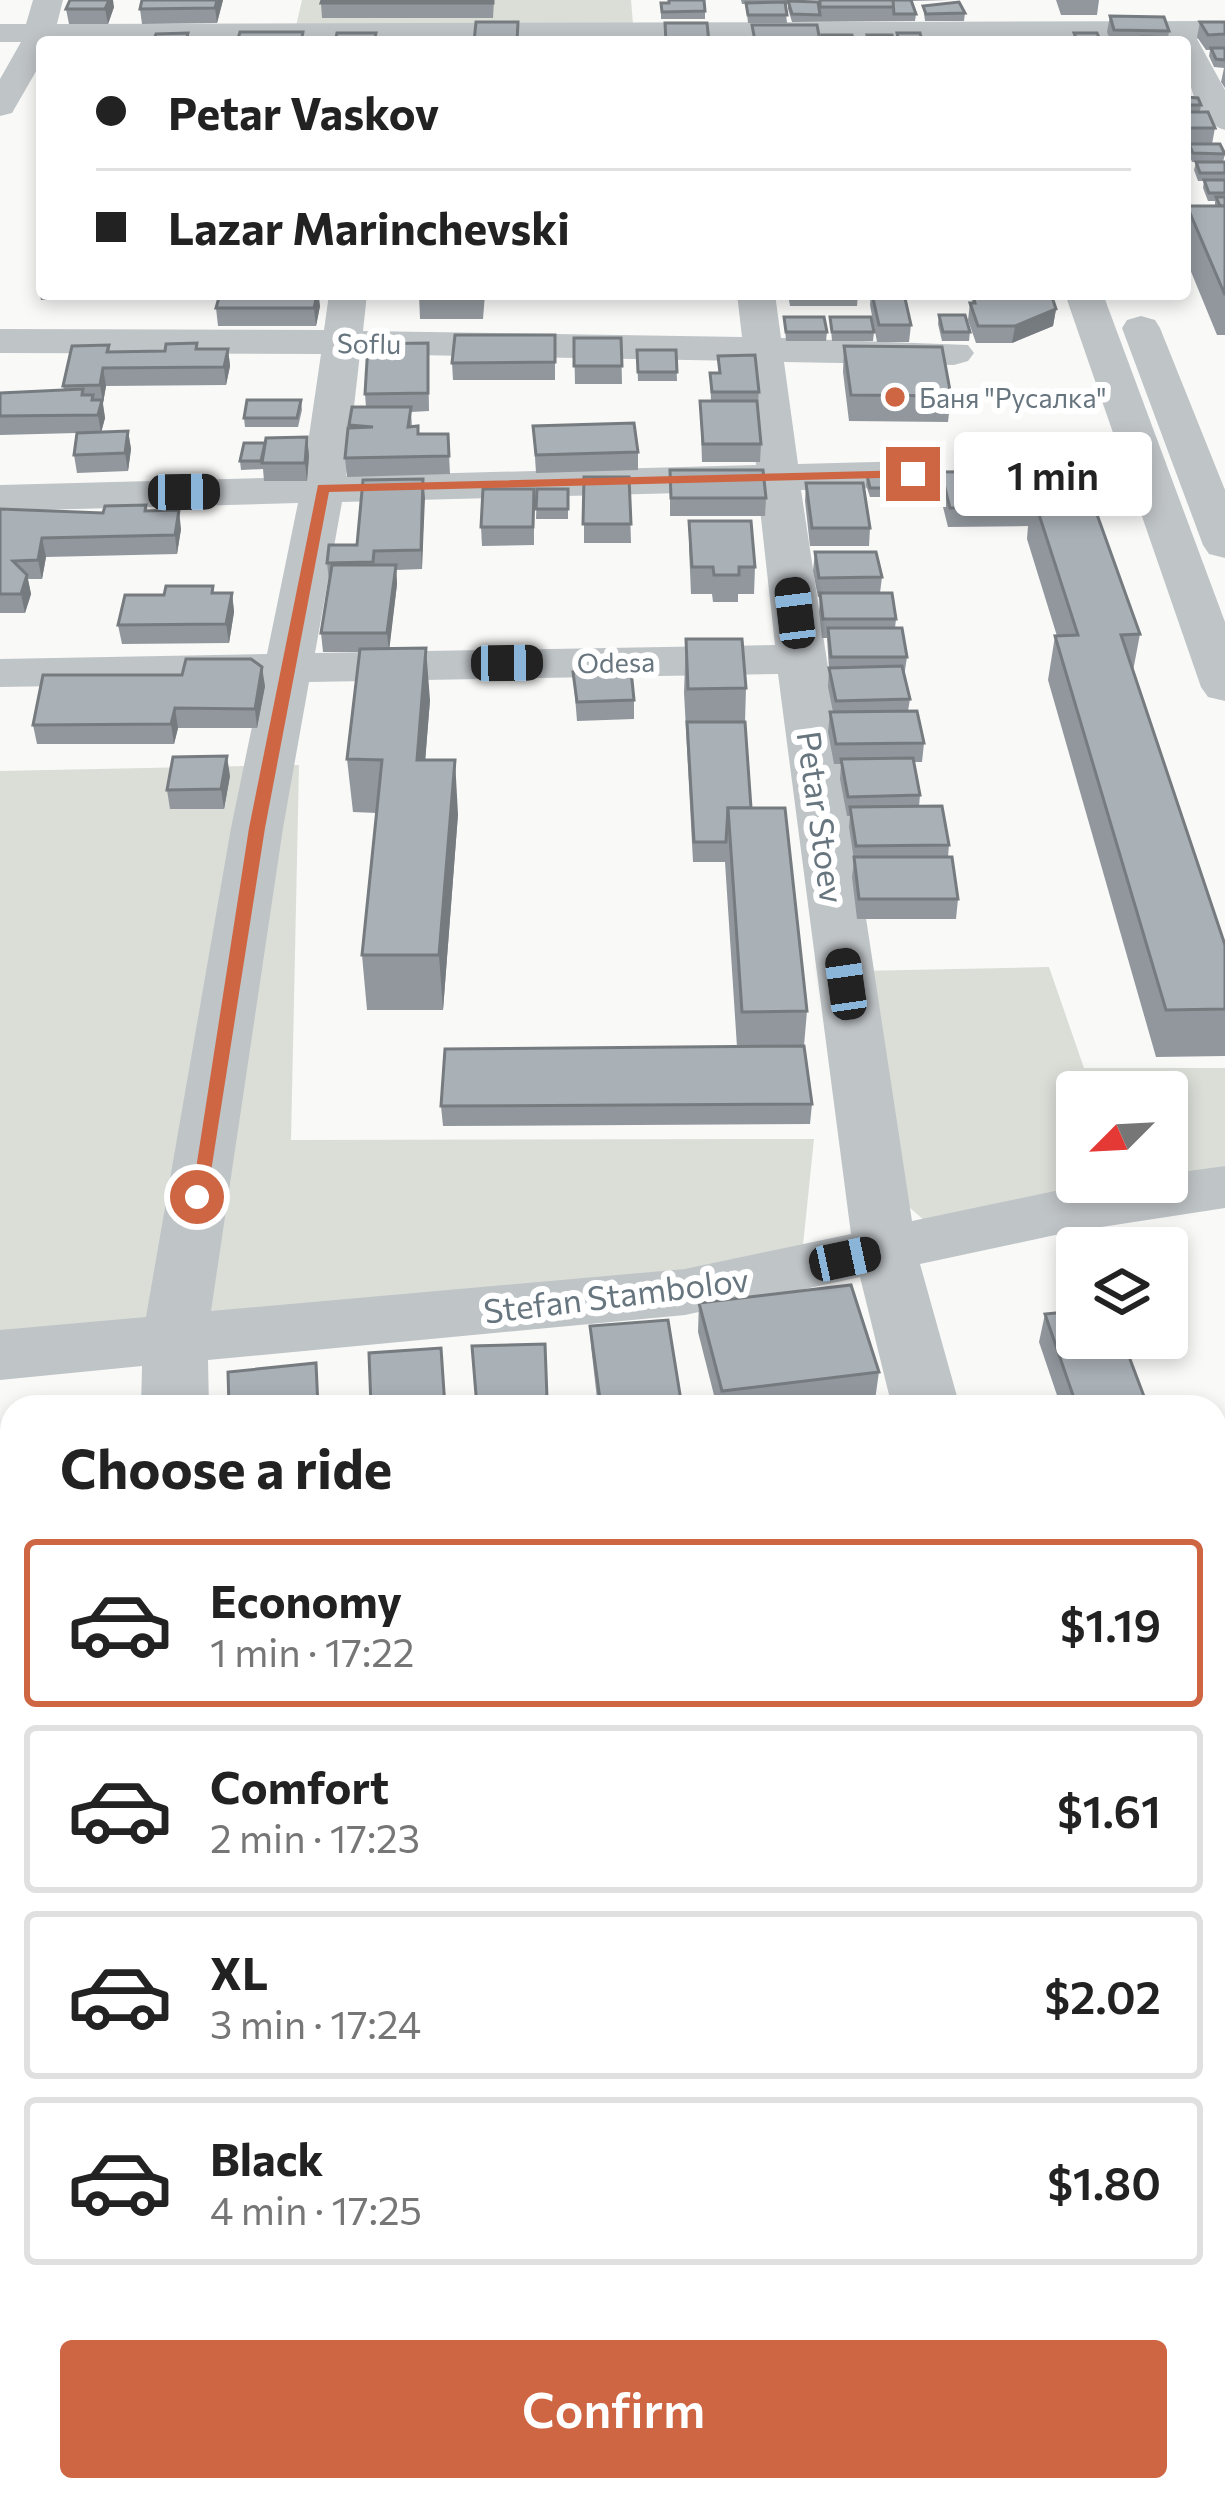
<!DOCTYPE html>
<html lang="en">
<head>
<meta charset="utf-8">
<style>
  body { margin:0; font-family:Commissioner,sans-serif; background:#f6f6f6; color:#222; height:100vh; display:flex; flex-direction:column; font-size:45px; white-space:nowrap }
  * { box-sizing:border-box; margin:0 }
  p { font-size:39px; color:#767676 }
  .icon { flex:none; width:66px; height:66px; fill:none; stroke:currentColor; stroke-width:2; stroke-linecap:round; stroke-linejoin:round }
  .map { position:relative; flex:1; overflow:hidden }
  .sheet { position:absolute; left:0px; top:1395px; width:1227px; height:1107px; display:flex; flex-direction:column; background:#fff; border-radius:36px 36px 0 0; box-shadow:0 6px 18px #0003 }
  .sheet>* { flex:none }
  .hud { position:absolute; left:36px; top:36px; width:1155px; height:264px; border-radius:12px; box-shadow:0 6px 18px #0003; display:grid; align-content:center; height:264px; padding:0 60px; background:#fff }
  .needle { width:78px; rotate:246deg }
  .tools { position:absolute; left:1056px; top:1071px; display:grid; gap:24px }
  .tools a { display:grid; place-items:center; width:132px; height:132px; border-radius:12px; background:#fff; box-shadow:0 6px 18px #0003; font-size:60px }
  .end { position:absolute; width:54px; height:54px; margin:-27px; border:15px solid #ce6643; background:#fff; box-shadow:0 0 0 6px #fff }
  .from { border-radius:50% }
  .bubble { position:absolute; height:84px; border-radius:12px; background:#fff; box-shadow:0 6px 18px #0003; font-size:39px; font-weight:600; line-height:84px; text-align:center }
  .car { position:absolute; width:36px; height:72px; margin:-36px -18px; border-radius:15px; box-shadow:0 0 9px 3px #0007; background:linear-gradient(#222 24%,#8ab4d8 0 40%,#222 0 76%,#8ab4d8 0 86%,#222 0) }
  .hud b { display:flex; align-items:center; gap:42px; height:114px; font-size:45px }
  .hud b+b { border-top:3px solid #e0e0e0 }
  .hud i { width:30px; height:30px; background:#222 }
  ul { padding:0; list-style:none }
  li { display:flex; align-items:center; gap:36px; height:168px; margin:0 24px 18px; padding:0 36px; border:6px solid #e0e0e0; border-radius:12px }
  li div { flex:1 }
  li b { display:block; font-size:45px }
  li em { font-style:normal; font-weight:600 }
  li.active { border-color:#ce6643 }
  li>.icon { width:108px; height:108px; stroke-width:1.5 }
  h2 { padding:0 60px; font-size:54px; line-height:144px }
  .action { display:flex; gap:24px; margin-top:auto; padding:24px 60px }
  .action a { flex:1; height:138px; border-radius:12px; background:#ce6643; color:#fff; font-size:48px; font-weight:600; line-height:138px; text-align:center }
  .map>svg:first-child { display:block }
</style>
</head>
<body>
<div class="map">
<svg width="1225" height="2501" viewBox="0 0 1225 2501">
  <rect width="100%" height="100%" fill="#f9f9f8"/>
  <path fill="#e7e8e8" d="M12,1656V2279L0,2281V1657Z"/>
  <g fill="#daded7">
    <path d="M302,0H631L633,24L296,26Z"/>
    <path d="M299,765L291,1140L814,1139L803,1245L629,1281L0,1340V771Z"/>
    <path d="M1049,967L1084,1068H1225V1166L1167,1177V1092H1077V1182H1138L925,1221L894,1194L858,971Z"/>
  </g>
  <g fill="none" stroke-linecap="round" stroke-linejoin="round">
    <g fill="#bfc4c7" fill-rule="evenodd">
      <path d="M33,0H63L57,24L1225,21V39H1197L1225,90V130C1193,122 1185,70 1185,42L1173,39L42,42V61L12,113L0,116V79L21,42H0V24H26Z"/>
      <path d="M329,294H367L363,331L742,337L737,294H775L781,338L968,345L974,353L968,361L954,365L784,362L798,464L913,461L928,465L934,474L928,483L913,487L801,490L912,1221L1069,1188L1167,1182V1174L1225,1166V1208L1069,1232L920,1264L960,1407H892L860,1277L685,1315L208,1360L209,1407H141L142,1366L0,1380V1330L146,1317L231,828L261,683L0,687V659L267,654L298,503L0,511V485L303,477L321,354L0,353V329L324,330ZM360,354L744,361L756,465L346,476ZM758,491L775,645L315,653L342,502ZM778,674L851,1234L685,1269L211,1311L283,828L309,682Z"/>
      <path d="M1065,294H1103L1225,622V701L1208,697L1201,687Z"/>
      <path d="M1141,316L1155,320L1160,328L1225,490V558L1209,554L1203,545L1122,328L1127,320Z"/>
      <path d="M1215,1570L1225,1574V1644L1215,1641Z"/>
      <path d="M12,1595V1655L0,1656V1596Z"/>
      <path d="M1225,2379V2501H1167L1164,2490H1215V2380Z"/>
      <rect x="125" y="2490" width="96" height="11"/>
      <path d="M478,2490H575L570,2501H473Z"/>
    </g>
  </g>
  <g fill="#91979d">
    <path d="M223,0L217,23L142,24L140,9Z"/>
    <path d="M494,0L493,18H322L321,3Z"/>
    <path d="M741,0H788V4H785L787,23H748L746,4H742Z"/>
    <path d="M819,0H950L911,1L916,14L915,21L792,22L788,9V1L819,5Z"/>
    <path d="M1056,0H1099L1097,15H1061Z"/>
    <path d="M661,3L705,11V19H661Z"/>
    <path d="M923,6L965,13L964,21H925Z"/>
    <path d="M114,7L108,24H69L66,9Z"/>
    <path d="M1110,16L1169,31L1168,38L1174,42H1111L1107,32Z"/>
    <path d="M1200,22H1225V88L1221,82L1224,68L1214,67L1209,56L1210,50H1206L1197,37Z"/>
    <path d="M1185,97L1201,105L1200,112L1215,128L1212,144H1185Z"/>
    <path d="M1189,144L1225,154L1223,162H1192L1188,152Z"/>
    <path d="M1196,162H1225V335H1217L1185,257V219L1187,206H1215V201H1208L1203,188L1204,181H1198L1194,170Z"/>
    <path d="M42,260V294H135L133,300H41L36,275Z"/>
    <path d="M195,294H319L320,306L316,326H218L216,308L219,299H196Z"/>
    <path d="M419,294H485L483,319H420Z"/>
    <path d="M694,294H745V300H695Z"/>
    <path d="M788,294H858L857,306H790Z"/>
    <path d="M871,294H904L911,325L909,342H877L870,305Z"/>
    <path d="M989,294H1051L1056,309L1053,326L1012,343H976L968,320L970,303H972L973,295Z"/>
    <path d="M939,315L970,332L969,341H942L938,324Z"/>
    <path d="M784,317L827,332L826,341H786Z"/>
    <path d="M830,317L874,332L873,341H832Z"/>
    <path d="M555,335V380H453L452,363Z"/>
    <path d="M574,338H621L622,384H575Z"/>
    <path d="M428,343L429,411L411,412L412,427L418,434H448L450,474L347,477L345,458L349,425L366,407L365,394Z"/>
    <path d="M109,345L110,352L228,349L230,366L226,385L106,386L103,403L105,418L101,432L128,431L131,449L128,471L77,473L74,455L77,433L0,435V393L64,390L63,386Z"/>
    <path d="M844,346L951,396L948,422L849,421L843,372Z"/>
    <path d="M637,350H676L677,381H638Z"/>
    <path d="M718,356L759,392L758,401H757L761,444L760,462H702L700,401H711L710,373H719Z"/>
    <path d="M301,400L302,410L298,427H245L244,418Z"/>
    <path d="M533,426L638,452V470L536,473Z"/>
    <path d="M307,437L309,456L307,481H264L263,469L241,470L240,461L265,443Z"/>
    <path d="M670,470L766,498L765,516H670Z"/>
    <path d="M941,472L1061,495L1140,634L1133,671L1225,945V1056L1156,1057L1048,680L1055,636H1057L1027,539L1028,526L948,527L939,491Z"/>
    <path d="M867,475L912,495L911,505H890L888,497H870L866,485Z"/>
    <path d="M584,477H629L631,543H584Z"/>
    <path d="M423,479L422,569L396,570L397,584L389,648L430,700L425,760L458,814L443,1010H367L362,955L377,813L353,812L347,759L360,652H323L321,633L329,581L327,563L357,545Z"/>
    <path d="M806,483L870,528L869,546H810L805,501Z"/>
    <path d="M534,489V545L482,546L481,527Z"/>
    <path d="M537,489H568V519H536Z"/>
    <path d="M146,505L148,511L181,529L177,554L46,557L42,579H28L31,594L25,613H0V509L103,513Z"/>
    <path d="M689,521L755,567L754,594H738V602H713L712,594H691L689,548Z"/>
    <path d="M815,552L882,577L880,593L896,619L895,628L907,657L904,677L910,699L908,711L924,743L922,762H914L920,795L919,807L949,845L948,857L958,899L956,919H857L852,877L854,860L849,827L850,816H847L840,779L841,764H834L828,732L830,712H833L828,687L829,669L827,638H822L819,612L820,597H818L813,571Z"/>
    <path d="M214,593H232L234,612L229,643L122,644L118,625Z"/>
    <path d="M686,639L746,688L745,722L751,808L807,1011L804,1046L812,1104L810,1124L443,1126L441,1106L737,1047L725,862H693L684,692Z"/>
    <path d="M573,672L634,700V719L577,721Z"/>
    <path d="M265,686L257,728H178L174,744H37L33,725Z"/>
    <path d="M230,776L224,809H170L167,790Z"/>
    <path d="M699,1303L879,1372L875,1400L821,1407H717L698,1332Z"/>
    <path d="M1045,1314L1148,1407H1061L1039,1342Z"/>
    <path d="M590,1326L682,1407H598L591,1346Z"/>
    <path d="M545,1344L547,1407H477Z"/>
    <path d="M12,1437V1581L0,1582V1438Z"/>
    <path d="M1225,1788V1883L1215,1884V1789Z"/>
    <path d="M1225,1905V2004H1215V1906Z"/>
    <path d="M956,2490H1134V2501H955Z"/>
  </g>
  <g fill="#767b7f">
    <path d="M109,0H113L114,7L108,24L105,9Z"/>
    <path d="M217,0H223L217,23L215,8Z"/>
    <path d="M317,294L320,306L316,326L314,308Z"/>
    <path d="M1056,309L1053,326L1012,343L1015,326Z"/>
    <path d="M228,349L230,366L226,385L224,367Z"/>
    <path d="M103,368L106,386L103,403L100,385Z"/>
    <path d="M102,400L105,418L101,433L98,415Z"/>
    <path d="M128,431L131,449L128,471L125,453Z"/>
    <path d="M307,437L309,456L307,481L305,463Z"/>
    <path d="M423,479L425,498L422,569L421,550Z"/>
    <path d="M179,510L181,529L177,554L175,535Z"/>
    <path d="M42,538L46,557L42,579L38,560Z"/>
    <path d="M396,565L397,584L389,652L387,633Z"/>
    <path d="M27,575L31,594L25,613L21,594Z"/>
    <path d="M232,593L234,612L229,643L226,624Z"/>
    <path d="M426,648L430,700L421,814L417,760Z"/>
    <path d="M262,667L265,686L257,728L255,709Z"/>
    <path d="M175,708L178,728L174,744L171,724Z"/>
    <path d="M227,756L230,776L224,809L221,789Z"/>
    <path d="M455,760L458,814L443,1010L439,955Z"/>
  </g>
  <g fill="#a9b0b6" stroke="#767b7f" stroke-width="3">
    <path d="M70,0H109L105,9H66Z"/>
    <path d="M142,0H217L215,8L140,9Z"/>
    <path d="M322,0H493V3H321Z"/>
    <path d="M669,0H704L705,11L662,12L661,3H669Z"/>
    <path d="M820,0H893L895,7H820Z"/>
    <path d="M893,0H911L916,14H894Z"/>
    <path d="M788,1L818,2L820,15L792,14Z"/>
    <path d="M785,2L787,15H748L746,3Z"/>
    <path d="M959,2L965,13L926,14L923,6Z"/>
    <path d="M1110,16L1164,17L1169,31L1114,30Z"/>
    <path d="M476,22H518L517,42H474Z"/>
    <path d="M1200,22H1225V34L1208,35Z"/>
    <path d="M665,23H707L709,42H666Z"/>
    <path d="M752,25H817L820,41H755Z"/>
    <path d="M240,32H303L301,42H237Z"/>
    <path d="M188,33L186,42H153L156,34Z"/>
    <path d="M337,33H376L374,42H335Z"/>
    <path d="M897,33H920L922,41L899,42Z"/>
    <path d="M1074,33H1097L1101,42H1078Z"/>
    <path d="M822,35H852L854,42H824Z"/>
    <path d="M867,35H892L894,42H869Z"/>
    <path d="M1142,37L1173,38L1174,42H1144Z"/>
    <path d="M1211,48H1225V60L1216,59Z"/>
    <path d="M1185,97L1198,98L1201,105H1185Z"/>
    <path d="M1185,112H1208L1215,128H1185Z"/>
    <path d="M1189,144H1220L1225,154L1193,153Z"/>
    <path d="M1196,162H1225V173H1200Z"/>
    <path d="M1204,180H1225V193H1209Z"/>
    <path d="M1216,197H1225V206H1220Z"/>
    <path d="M1187,206H1225V295Z"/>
    <path d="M220,294H317L314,308H216Z"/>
    <path d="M872,294H904L911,325H879Z"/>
    <path d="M996,294H1051L1056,309L1015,326H978L970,303H975L973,295Z"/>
    <path d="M939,315H965L970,332H943Z"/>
    <path d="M784,317H824L827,332H786Z"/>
    <path d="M830,317H871L874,332H832Z"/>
    <path d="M455,335H555V362L452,363Z"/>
    <path d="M574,338H621L622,366H574Z"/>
    <path d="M197,343L196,349H228L224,367L103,368L100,385L63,386L72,346L109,345L107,352L165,351L166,344Z"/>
    <path d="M428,343V393L365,394L368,344Z"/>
    <path d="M844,346L942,347L951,396L851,395Z"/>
    <path d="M637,350H676L677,372H638Z"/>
    <path d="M755,355L759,392H712L710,373H720L718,356Z"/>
    <path d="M83,389L82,395H93L92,400H102L98,415L0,416V393Z"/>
    <path d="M247,400H301L297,418H244Z"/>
    <path d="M700,401H757L761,444H703Z"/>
    <path d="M352,407H411L408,427L418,426V434H448L449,456L345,458L348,428L373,427L349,425Z"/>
    <path d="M634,423L638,452L536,455L533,426Z"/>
    <path d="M128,431L125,453L74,455L77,433Z"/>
    <path d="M307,437L305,463H262L266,438Z"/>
    <path d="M244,443H265L261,461H240Z"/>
    <path d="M670,470H763L766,498H671Z"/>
    <path d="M1053,471L1061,495L1033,496L1031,507L950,508L941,472Z"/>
    <path d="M905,474L912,495L891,496L889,488H870L867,475Z"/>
    <path d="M584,477H629L631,524H583Z"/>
    <path d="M423,479L421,550L374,551L373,562L327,563L329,545H357L363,480Z"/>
    <path d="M806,483H863L870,528H812Z"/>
    <path d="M483,489H534L533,527H481Z"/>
    <path d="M537,489H568V509H536Z"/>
    <path d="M1090,495L1140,634L1121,635L1225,945V1009L1166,1010L1055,636L1078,635L1033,496Z"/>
    <path d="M146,505L145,511L179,510L175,535L42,538L38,560L13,561L27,575L21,594H0V509L103,513L105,506Z"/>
    <path d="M689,521H751L755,567H739V575H714L713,567H692Z"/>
    <path d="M815,552H876L882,577L819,578Z"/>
    <path d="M332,565H396L387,633H321Z"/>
    <path d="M166,586H213L212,593H232L226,624L118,625L125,595H164Z"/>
    <path d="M820,593H892L896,619H823Z"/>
    <path d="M828,628H902L907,657H831Z"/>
    <path d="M686,639H742L746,688L688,689Z"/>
    <path d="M426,648L417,760H455L439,955H362L382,760L347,759L360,649Z"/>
    <path d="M186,659H251L262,667L255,709L175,708L171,724L33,725L43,675H182Z"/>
    <path d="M902,666L910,699L836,701L829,668Z"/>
    <path d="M631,670L634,700L577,702L573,672Z"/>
    <path d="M917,711L924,743L836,744L830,712Z"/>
    <path d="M687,722H745L751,808H728L726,842H694Z"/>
    <path d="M227,756L221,789L167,790L173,757Z"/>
    <path d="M913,758L920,795L848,797L841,759Z"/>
    <path d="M942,806L949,845L856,846L850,807Z"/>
    <path d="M728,808H785L807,1011L742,1012Z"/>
    <path d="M854,857H952L958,899H859Z"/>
    <path d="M804,1046L812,1104L441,1106L445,1049Z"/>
    <path d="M851,1285L879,1372L722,1391L699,1303Z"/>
    <path d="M1077,1311V1338H1122L1148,1407H1077L1045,1314Z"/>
    <path d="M668,1320L682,1407H601L590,1326Z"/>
    <path d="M545,1344L547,1398L523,1399L524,1407H477L472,1346Z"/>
    <path d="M441,1348L445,1407H371L369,1353Z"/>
    <path d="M316,1363L318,1407H229L228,1372Z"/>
    <path d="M12,1437V1545L0,1546V1438Z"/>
    <path d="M1225,1788V1865L1215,1866V1789Z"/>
    <path d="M1225,1905V1987H1215V1906Z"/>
    <path d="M251,2490H383L384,2501H251Z"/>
    <path d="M600,2490H776L775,2501H597Z"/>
    <rect x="963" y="2490" width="171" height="11"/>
  </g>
  <path fill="#ce6643" d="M913,470L918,477L329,492L265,828L207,1197L197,1203L191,1201L249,828L318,485Z"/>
  <circle fill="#ce6643" stroke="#fff" stroke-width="4.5" cx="895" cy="397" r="12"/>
  <g text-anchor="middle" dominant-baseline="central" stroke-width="12" stroke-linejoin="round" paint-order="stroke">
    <g font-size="27" fill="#67757f" stroke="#fff">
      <text transform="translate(369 343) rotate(1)">Soflu</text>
      <text transform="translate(616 662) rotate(-1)">Odesa</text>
    </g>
    <g font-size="27" fill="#67757f" stroke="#fff" text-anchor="start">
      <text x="919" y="397">Баня "Русалка"</text>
    </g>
    <g font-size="33" fill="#67757f" stroke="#fff">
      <text transform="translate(822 817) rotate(82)">Petar Stoev</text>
      <text transform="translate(616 1294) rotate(-7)">Stefan Stambolov</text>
    </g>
  </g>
</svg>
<div class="tools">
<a><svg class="needle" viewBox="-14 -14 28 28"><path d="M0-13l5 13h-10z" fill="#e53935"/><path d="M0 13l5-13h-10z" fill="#767676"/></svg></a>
<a><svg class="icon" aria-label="layers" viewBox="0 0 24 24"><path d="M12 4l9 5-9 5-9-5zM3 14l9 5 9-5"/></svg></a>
</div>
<i class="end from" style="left:197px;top:1197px"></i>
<i class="end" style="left:913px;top:474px"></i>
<div class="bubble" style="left:954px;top:432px;width:198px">1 min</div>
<i class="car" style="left:184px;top:492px;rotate:89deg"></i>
<i class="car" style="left:795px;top:613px;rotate:353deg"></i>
<i class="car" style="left:507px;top:663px;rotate:89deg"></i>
<i class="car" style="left:846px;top:984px;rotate:352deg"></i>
<i class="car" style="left:845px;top:1259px;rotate:78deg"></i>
<div class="hud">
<b><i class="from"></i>Petar Vaskov</b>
<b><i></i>Lazar Marinchevski</b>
</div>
<section class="sheet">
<h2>Choose a ride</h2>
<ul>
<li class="active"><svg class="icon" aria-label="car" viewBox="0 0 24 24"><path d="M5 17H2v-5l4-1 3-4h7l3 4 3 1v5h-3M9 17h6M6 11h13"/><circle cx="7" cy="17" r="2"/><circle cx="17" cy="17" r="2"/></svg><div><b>Economy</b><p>1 min · 17:22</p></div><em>$1.19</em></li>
<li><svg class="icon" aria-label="car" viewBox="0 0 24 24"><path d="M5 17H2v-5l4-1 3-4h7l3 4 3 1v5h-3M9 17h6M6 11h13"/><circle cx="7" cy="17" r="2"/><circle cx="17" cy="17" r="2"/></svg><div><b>Comfort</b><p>2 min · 17:23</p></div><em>$1.61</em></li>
<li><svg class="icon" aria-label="car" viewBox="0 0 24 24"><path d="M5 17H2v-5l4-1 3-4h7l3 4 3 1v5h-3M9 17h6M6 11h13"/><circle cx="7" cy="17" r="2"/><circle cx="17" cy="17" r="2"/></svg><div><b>XL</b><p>3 min · 17:24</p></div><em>$2.02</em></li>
<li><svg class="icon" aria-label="car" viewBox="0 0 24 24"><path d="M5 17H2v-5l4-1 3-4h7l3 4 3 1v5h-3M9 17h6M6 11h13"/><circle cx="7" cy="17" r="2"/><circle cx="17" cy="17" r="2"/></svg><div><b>Black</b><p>4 min · 17:25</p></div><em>$1.80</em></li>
</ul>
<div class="action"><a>Confirm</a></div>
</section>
</div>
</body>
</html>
